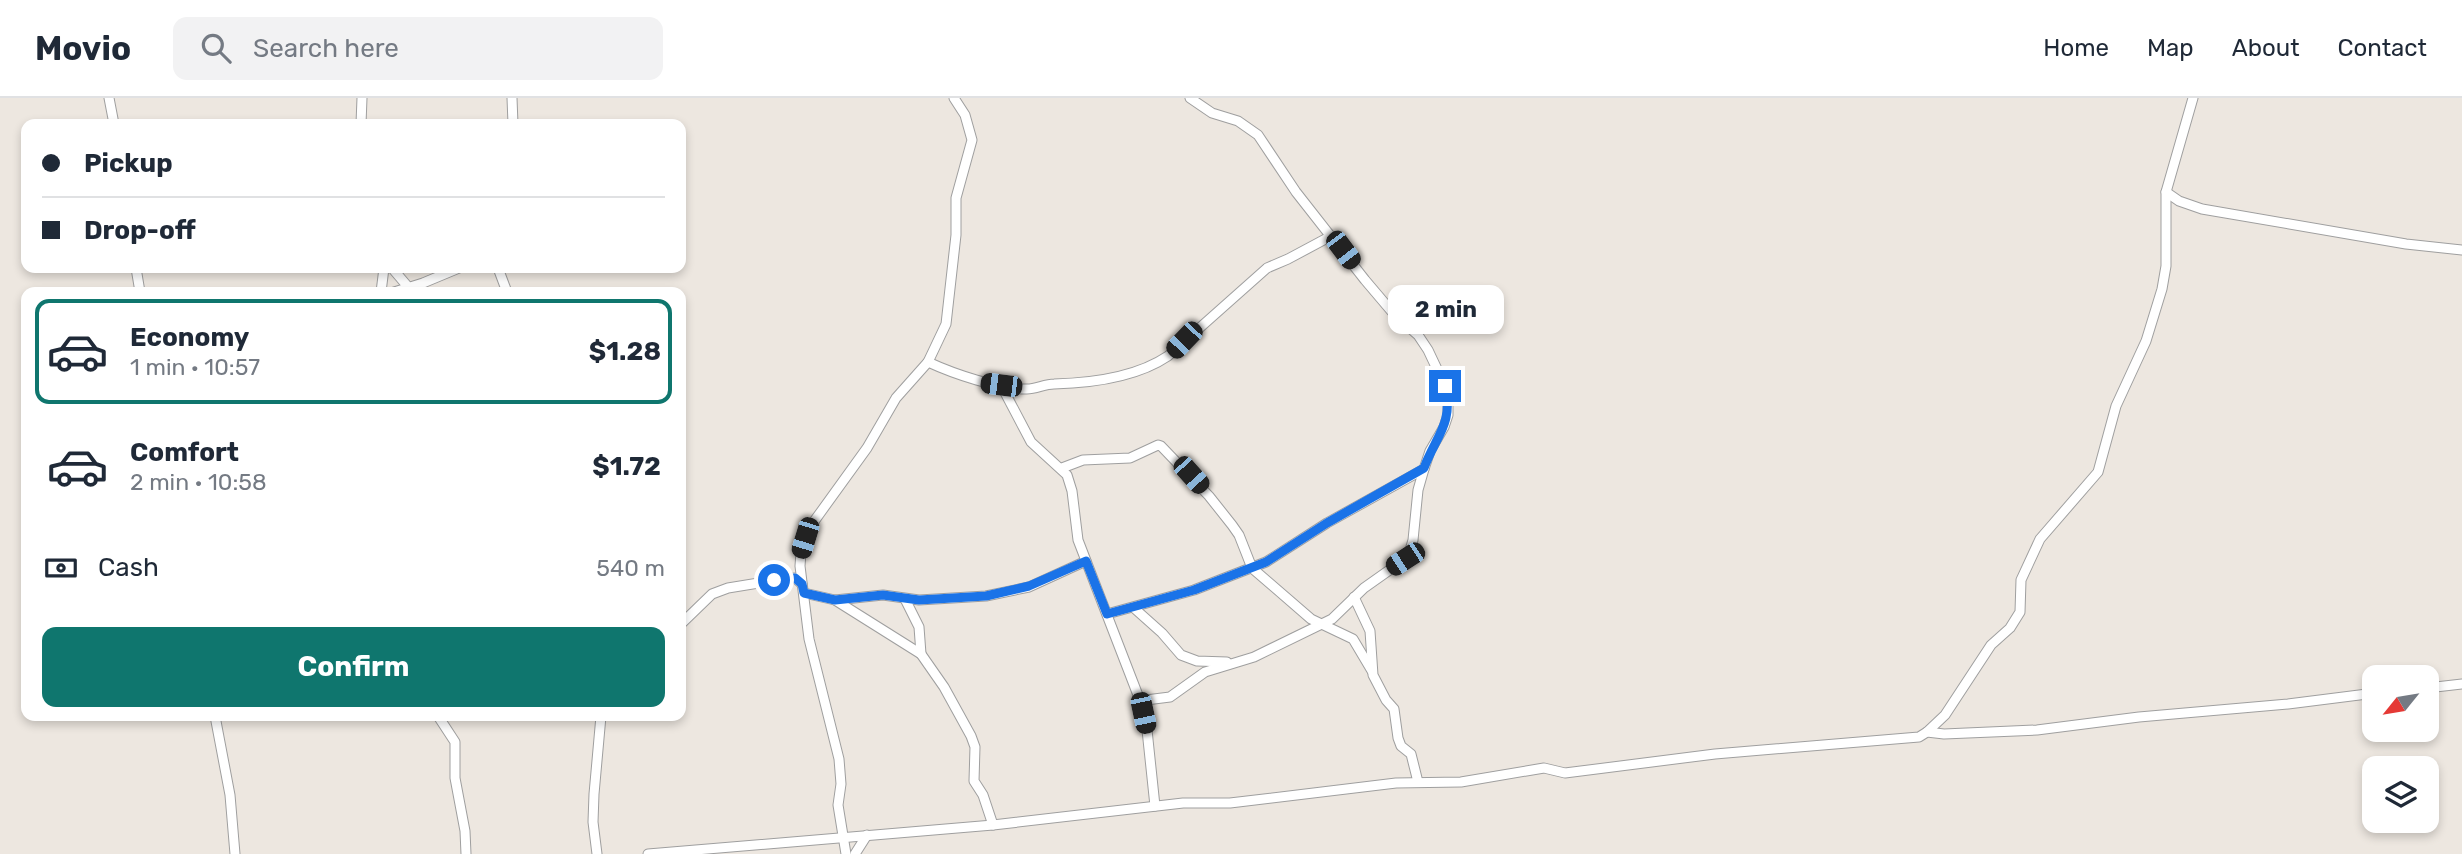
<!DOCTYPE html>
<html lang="en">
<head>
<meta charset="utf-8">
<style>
  body { margin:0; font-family:Rubik,sans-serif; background:#f2f2f3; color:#1f2937; height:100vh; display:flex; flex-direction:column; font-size:26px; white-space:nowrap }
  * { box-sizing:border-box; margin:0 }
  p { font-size:23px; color:#747a83 }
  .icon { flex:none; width:38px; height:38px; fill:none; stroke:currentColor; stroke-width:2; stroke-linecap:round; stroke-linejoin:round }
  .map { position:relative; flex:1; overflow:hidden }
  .drawer { position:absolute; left:21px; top:189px; width:665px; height:434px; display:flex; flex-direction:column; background:#fff; border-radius:14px; box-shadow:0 4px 10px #0003 }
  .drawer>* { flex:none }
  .hud { position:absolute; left:21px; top:21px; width:665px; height:154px; border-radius:14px; box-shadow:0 4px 10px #0003; display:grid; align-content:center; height:154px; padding:0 21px; background:#fff }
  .needle { width:46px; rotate:240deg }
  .fabs { position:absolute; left:2362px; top:567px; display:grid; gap:14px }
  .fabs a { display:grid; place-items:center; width:77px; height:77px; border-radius:14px; background:#fff; box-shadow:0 4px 10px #0003; font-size:35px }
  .end { position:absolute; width:32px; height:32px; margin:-16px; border:9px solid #1a73e8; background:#fff; box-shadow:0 0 0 4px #fff }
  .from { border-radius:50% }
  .bubble { position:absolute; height:49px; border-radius:14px; background:#fff; box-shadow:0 4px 10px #0003; font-size:23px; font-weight:700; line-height:49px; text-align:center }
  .car { position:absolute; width:21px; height:42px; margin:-21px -10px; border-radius:9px; box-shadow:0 0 5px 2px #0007; background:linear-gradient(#222 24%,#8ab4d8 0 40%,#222 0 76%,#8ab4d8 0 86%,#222 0) }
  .hud b { display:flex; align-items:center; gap:24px; height:66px; font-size:26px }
  .hud b+b { border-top:2px solid #e0e1e3 }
  .hud i { width:18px; height:18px; background:#1f2937 }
  ul { padding:12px 0 0; list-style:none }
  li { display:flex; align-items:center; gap:21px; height:105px; margin:0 14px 10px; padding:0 7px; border:4px solid transparent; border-radius:14px }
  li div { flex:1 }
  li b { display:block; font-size:26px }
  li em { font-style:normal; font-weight:700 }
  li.current { border-color:#0f766e }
  li>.icon { width:63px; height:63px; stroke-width:1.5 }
  .pay { display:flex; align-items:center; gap:18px; height:77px; padding:0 21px; font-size:26px }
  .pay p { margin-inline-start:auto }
  .primary-button { display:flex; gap:14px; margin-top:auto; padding:14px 21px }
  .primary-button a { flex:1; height:80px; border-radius:14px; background:#0f766e; color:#fff; font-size:28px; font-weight:700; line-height:80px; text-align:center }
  header { display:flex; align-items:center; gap:42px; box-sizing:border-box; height:98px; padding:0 35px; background:#fff; border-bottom:2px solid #e0e1e3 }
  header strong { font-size:33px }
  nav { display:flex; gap:38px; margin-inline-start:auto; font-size:24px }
  .search { width:490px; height:63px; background:#f2f2f3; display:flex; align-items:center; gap:18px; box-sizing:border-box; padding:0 24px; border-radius:14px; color:#747a83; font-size:26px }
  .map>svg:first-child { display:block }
</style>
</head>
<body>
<header>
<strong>Movio</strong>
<div class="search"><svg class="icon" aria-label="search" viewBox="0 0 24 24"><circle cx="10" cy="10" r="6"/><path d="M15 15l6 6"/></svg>Search here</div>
<nav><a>Home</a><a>Map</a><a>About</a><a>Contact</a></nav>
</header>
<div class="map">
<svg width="2462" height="756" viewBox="0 0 2462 756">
  <rect width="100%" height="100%" fill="#ede7e0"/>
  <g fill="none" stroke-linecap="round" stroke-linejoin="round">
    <g stroke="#9f9f9f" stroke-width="11">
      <g id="minor">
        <path d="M109,0L114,26"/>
        <path d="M512,0L513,26"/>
        <path d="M361,26L362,0"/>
        <path d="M2166,94L2179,103L2202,111L2406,146L2462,152"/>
        <path d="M136,170L140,194"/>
        <path d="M392,170L409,190"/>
        <path d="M498,170L507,194"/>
        <path d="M381,194L384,170"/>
        <path d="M394,194L423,185L459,170"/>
        <path d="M928,264C954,276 998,291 1027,291C1036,291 1045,286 1054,286C1091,285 1137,279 1168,258L1267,170L1288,161L1331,138"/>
        <path d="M1001,287L1031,344L1067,377L1072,393L1078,442L1141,605L1147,632L1155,708"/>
        <path d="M1062,370L1083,362L1130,360L1158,347L1161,348L1209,398L1232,427L1239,437L1252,470L1311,521L1353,541L1372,573"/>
        <path d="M804,495L835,502L883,497L919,502L986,498L1029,489L1086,463"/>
        <path d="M1354,499L1370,533L1373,577L1386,602L1394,611L1398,640L1401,648L1411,656L1418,684"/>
        <path d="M905,501L919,529L921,556"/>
        <path d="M835,502L921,556L944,589L971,638L975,649L974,683L983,697L993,727"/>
        <path d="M1134,510L1162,535L1181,557L1197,563L1227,564"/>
        <path d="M1107,516L1194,492L1266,464L1327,425L1424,371"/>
        <path d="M681,526L712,496L728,490L789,480H795L802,486"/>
        <path d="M2427,590L2462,586"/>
        <path d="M1139,600L1146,602L1170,599L1205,574L1254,559L1332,521L1364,490L1405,461L1410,452L1413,442L1418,392L1424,371L1430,353L1444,329L1448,317V302L1445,288L1428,252L1418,237L1393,215L1365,182L1296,94L1258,37L1238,23L1212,15L1190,0"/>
        <path d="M215,618L230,697L235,756"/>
        <path d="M438,618L455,644V680L465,733L466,756"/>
        <path d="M1927,634L1945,617L1991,547L2010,530L2020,514L2021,482L2040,441L2098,374L2116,308L2146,243L2162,191L2166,168V94L2193,0"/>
        <path d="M597,756L593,724L594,696L601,618"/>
        <path d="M648,756L993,727L1183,705H1230L1396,685L1461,684L1544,670L1565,675L1715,656L1919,639L1927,634L1944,636L2037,632L2139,619L2288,606L2375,595"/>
        <path d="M846,756L838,707L841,686L839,661L809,541L800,468L801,454L815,422L867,350L896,300L928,264L946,226L956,137V100L972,42L965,17L954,0"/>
        <path d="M855,756L867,737"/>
      </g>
    </g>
    <use href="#minor" stroke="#fff" stroke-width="9"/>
  </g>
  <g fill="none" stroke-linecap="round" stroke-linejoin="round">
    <path stroke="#1a73e8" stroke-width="9" d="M774,482L795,480L802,486L804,495L835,502L883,497L919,502L986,498L1029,488L1086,463L1107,516L1194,492L1266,464L1327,425L1424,370C1436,338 1454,325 1445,288"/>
  </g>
</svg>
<div class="fabs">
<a><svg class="needle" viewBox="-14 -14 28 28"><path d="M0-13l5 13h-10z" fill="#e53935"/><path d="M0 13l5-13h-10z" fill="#747a83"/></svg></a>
<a><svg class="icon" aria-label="layers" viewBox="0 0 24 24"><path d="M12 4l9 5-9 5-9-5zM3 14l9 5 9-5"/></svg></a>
</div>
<i class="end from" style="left:774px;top:482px"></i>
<i class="end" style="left:1445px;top:288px"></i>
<div class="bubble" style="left:1388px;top:187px;width:116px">2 min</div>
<i class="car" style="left:1343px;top:152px;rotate:143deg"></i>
<i class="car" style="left:1184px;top:242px;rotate:224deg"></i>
<i class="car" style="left:1001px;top:287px;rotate:277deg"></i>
<i class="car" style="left:1191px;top:377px;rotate:138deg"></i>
<i class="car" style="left:805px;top:440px;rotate:197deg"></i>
<i class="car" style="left:1405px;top:461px;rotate:237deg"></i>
<i class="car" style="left:1143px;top:615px;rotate:168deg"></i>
<div class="hud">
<b><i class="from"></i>Pickup</b>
<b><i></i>Drop-off</b>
</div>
<section class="drawer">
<ul>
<li class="current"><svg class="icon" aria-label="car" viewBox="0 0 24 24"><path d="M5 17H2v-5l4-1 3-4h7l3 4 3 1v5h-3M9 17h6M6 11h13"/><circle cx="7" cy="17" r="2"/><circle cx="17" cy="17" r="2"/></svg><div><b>Economy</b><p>1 min · 10:57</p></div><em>$1.28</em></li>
<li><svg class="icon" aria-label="car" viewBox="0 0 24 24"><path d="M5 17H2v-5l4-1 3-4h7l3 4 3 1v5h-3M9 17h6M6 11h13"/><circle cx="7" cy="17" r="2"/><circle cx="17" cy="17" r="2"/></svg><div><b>Comfort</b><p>2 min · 10:58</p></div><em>$1.72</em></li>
</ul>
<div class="pay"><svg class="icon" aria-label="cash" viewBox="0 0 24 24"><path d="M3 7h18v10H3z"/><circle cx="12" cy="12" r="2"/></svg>Cash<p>540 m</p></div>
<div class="primary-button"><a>Confirm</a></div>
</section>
</div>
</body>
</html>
